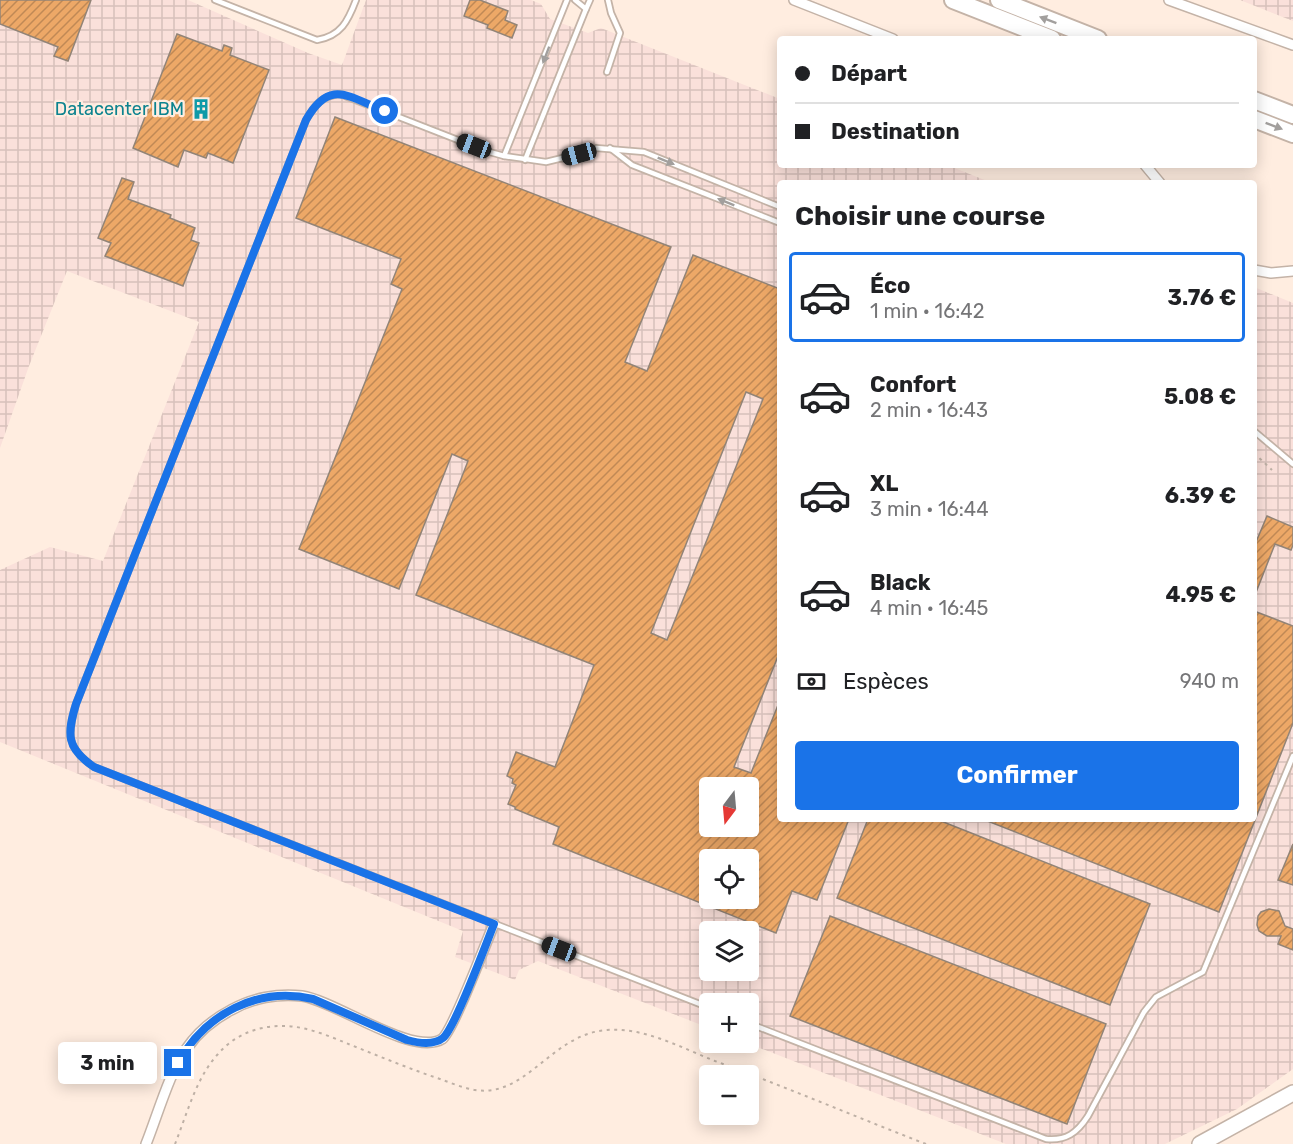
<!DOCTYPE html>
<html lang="fr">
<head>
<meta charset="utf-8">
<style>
  body { margin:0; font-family:Rubik,sans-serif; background:#f2f2f2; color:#202124; height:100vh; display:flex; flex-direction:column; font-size:22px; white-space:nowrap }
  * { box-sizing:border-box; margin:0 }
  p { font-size:20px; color:#757577 }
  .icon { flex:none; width:33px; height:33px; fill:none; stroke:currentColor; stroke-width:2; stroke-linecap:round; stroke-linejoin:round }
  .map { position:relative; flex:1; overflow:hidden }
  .side { position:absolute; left:777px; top:180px; width:480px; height:642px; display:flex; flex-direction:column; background:#fff; border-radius:6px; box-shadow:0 3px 15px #0003 }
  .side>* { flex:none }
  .banner { position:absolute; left:777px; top:36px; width:480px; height:132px; border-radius:6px; box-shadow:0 3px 15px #0003; display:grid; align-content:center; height:132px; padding:0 18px; background:#fff }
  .needle { width:39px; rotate:196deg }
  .controls { position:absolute; left:699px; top:777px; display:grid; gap:12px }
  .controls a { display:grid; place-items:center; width:60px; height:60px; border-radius:6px; background:#fff; box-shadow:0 3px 15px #0003; font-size:30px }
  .end { position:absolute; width:27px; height:27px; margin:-14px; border:8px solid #1a73e8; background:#fff; box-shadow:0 0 0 3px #fff }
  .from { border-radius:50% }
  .bubble { position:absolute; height:42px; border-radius:6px; background:#fff; box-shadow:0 3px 15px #0003; font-size:20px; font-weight:700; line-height:42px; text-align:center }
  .car { position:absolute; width:18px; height:36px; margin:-18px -9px; border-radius:8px; box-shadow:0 0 4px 2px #0007; background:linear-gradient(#222 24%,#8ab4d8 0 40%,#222 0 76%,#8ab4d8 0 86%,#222 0) }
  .banner b { display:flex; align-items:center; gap:21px; height:57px; font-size:22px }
  .banner b+b { border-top:2px solid #e0e0e0 }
  .banner i { width:15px; height:15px; background:#202124 }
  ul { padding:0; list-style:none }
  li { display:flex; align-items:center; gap:18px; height:90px; margin:0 12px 9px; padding:0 6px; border:3px solid transparent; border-radius:6px }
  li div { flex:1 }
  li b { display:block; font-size:22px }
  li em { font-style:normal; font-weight:700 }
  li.current { border-color:#1a73e8 }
  li>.icon { width:54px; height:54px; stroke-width:1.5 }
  h2 { padding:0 18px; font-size:27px; line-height:72px }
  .pay { display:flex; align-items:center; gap:15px; height:66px; padding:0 18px; font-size:22px }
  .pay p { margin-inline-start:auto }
  .button { display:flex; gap:12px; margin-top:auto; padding:12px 18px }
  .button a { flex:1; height:69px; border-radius:6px; background:#1a73e8; color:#fff; font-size:24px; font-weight:700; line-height:69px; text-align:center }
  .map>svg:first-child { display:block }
</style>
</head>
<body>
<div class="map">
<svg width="1293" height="1144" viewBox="0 0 1293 1144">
  <defs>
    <pattern id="industrial-grid" width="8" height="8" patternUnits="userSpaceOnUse" patternTransform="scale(1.5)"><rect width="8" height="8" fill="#fae0da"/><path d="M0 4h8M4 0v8" fill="none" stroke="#d7c0bb"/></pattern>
    <pattern id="building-hatch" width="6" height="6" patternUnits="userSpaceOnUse" patternTransform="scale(1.5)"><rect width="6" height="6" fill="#eda867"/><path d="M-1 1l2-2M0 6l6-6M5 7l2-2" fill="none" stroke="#c08955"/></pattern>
  </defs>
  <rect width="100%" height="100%" fill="#ffede0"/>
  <g fill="url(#industrial-grid)" fill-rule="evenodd">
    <path d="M0,0H188L308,53L342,65L366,0H531L541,4L550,19L588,33L601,28L780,99V165H947L992,183H780V819H1254V287L1293,303V1069L1237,1109L1165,1144H1006L747,1043L748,1042V1004H710L709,1028L538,961L519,970L515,980L455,957L463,931L0,742V570L50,547L103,561L199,322L67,271L29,366L0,448ZM710,788H748V826H710ZM710,860H748V898H710ZM710,932H748V970H710Z"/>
    <path d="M1240,0H1293V21Z"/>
  </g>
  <g fill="url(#building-hatch)" stroke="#928477" stroke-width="1.5" fill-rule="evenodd">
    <path d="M0,0H91L68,61L54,56L58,47L0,24Z"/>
    <path d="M470,0H480L508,11L505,20L517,25L512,38L487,28L488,25L464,16Z"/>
    <path d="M177,34L222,51L224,45L232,48L230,55L269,70L233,163L208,153L206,158L184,150L178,167L133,148Z"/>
    <path d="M335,117L671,247L625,362L647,371L693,255L780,289V651L734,767L751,773L780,700V819H849L817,900L792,891L776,933L553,844L559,827L515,809V807L508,804L516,785L512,783L513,779L507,776L516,752L555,767L594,665L416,595L468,461L452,454L399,589L299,549L402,289L391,284L401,259L296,218ZM746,392L763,399L667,640L651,633ZM710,788H748V826H710ZM710,860H748V898H710Z"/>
    <path d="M122,178L134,182L128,199L171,215L170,218L195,228L191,240L199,243L183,286L105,256L111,243L98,238Z"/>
    <path d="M1267,516L1293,527V545L1291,550L1275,544L1255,595L1254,541L1256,542Z"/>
    <path d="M1254,611L1293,626V723L1219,912L985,820L1254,819Z"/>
    <path d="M868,819H936L1150,904L1110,1005L837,898Z"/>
    <path d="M1293,844V885L1278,880Z"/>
    <path d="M1269,909L1279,911L1285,926L1293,929V950L1278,944L1281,936H1267L1259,931L1257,925L1258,916L1261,912Z"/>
    <path d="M830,916L1106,1024L1067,1124L790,1016Z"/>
  </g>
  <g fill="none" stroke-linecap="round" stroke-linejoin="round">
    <g stroke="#c4b3a7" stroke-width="8">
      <g id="lane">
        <path d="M215,0L317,40C341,36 348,21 356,0"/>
        <path d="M575,0L586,9L590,0"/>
        <path d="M607,72L620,33L611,13L608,0"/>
        <path d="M610,148L632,165L780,223"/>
        <path d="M504,156L567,0"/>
        <path d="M525,160L586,9"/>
        <path d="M1254,431L1293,464"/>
        <path d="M710,1008L94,767C66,748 67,734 76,704L306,120C315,105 321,96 340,94L486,151L504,156L546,162L579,154L596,148L644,152L780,207"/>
        <path d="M748,1023L1046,1139C1066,1141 1077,1133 1088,1116L1144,1012L1156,997L1203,972L1293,756"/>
      </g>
    </g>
    <g stroke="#c4b3a7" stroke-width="12">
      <g id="street">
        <path d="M794,0L893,39"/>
        <path d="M1169,0L1293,45"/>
        <path d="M1145,165L1160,183"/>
        <path d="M1254,270L1271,273L1293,271"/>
        <path d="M146,1144C157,1117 170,1070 187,1048C198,1032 214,1019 231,1010C252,998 278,993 302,996C336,1001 413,1057 442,1039C453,1031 486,942 494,924"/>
      </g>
    </g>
    <g stroke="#c4b3a7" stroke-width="18">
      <path id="primary" d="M1200,1144L1293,1093"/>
    </g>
    <g stroke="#c4b3a7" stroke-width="20">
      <g id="highway">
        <path d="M953,0L1052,39"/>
        <path d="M999,0L1098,39"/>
        <path d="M1254,100L1293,115"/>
        <path d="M1254,119L1293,134"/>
      </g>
    </g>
    <g stroke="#beb0a5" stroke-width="2" stroke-dasharray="3 4.5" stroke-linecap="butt">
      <path d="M1254,453L1272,470"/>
      <path d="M175,1144C187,1114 196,1078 218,1054C235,1034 260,1025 286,1026C309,1027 331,1037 351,1045C381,1057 410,1069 440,1079C451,1083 463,1088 475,1090C527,1098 551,1034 607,1030C644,1027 682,1048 715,1061C786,1087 856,1117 926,1144"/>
    </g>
    <use href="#lane" stroke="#fff" stroke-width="4.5"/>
    <use href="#street" stroke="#fff" stroke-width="9"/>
    <use href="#primary" stroke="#fff" stroke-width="15"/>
    <use href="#highway" stroke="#fff" stroke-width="16"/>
  </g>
  <defs><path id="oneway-solid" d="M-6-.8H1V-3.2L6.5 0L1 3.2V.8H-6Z" transform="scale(1.5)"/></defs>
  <g fill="#a29f9d">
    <use href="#oneway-solid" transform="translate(1048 20) rotate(-159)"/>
    <use href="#oneway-solid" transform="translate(546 55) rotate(111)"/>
    <use href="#oneway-solid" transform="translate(1274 126) rotate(21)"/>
    <use href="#oneway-solid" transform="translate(666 161) rotate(22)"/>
    <use href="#oneway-solid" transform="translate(726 202) rotate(-158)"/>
  </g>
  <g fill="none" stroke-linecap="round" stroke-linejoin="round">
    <path stroke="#1a73e8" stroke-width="8" d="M178,1063C205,1014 258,986 313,999L407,1040C418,1043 433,1046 443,1038C455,1028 486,944 494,924L94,767C66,748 67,734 76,704L306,120C330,78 348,97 385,111"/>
  </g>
  <defs>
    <g id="building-bare" transform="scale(1.62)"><path d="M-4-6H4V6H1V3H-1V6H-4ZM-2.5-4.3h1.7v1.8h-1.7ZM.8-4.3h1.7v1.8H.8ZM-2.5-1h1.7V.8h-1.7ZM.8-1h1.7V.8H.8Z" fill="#0f9aa8" stroke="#ffede0" stroke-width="2.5" paint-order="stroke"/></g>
  </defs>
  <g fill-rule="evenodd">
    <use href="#building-bare" x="201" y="109"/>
  </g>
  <g text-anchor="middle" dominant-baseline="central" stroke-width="4.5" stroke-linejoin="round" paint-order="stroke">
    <g font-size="18" fill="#0d838f" stroke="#ffede0" text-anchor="end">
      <text x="184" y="109">Datacenter IBM</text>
    </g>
  </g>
</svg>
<div class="controls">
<a><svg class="needle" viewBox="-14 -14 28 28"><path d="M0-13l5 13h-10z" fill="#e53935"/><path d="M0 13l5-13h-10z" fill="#757577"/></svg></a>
<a><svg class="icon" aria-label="locate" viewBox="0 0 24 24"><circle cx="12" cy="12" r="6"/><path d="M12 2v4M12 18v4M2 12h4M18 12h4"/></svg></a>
<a><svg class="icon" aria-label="layers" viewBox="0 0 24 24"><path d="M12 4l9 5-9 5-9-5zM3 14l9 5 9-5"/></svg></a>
<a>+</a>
<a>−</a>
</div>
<i class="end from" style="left:385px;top:111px"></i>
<i class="end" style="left:178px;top:1063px"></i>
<div class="bubble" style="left:58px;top:1042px;width:99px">3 min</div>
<i class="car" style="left:474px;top:146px;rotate:291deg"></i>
<i class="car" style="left:579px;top:154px;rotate:255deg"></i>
<i class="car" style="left:559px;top:949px;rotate:291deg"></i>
<div class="banner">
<b><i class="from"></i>Départ</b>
<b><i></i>Destination</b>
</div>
<section class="side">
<h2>Choisir une course</h2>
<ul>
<li class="current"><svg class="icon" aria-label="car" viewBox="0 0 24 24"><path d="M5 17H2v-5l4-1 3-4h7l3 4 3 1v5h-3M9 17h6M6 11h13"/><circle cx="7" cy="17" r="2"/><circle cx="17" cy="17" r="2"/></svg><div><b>Éco</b><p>1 min · 16:42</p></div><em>3.76 €</em></li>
<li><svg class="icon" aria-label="car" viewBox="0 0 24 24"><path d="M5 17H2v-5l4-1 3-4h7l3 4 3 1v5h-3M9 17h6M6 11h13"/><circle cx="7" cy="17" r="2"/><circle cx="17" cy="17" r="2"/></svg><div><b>Confort</b><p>2 min · 16:43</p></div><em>5.08 €</em></li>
<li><svg class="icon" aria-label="car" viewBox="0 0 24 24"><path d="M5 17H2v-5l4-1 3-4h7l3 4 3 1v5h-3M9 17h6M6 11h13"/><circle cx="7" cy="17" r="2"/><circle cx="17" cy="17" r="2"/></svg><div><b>XL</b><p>3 min · 16:44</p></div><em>6.39 €</em></li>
<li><svg class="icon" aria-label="car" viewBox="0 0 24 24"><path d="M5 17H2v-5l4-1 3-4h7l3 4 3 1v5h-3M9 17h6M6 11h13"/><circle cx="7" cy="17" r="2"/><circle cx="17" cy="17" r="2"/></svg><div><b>Black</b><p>4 min · 16:45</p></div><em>4.95 €</em></li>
</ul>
<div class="pay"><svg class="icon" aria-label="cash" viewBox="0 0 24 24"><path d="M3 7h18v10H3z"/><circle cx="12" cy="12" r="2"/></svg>Espèces<p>940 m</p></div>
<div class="button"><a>Confirmer</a></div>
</section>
</div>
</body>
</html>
